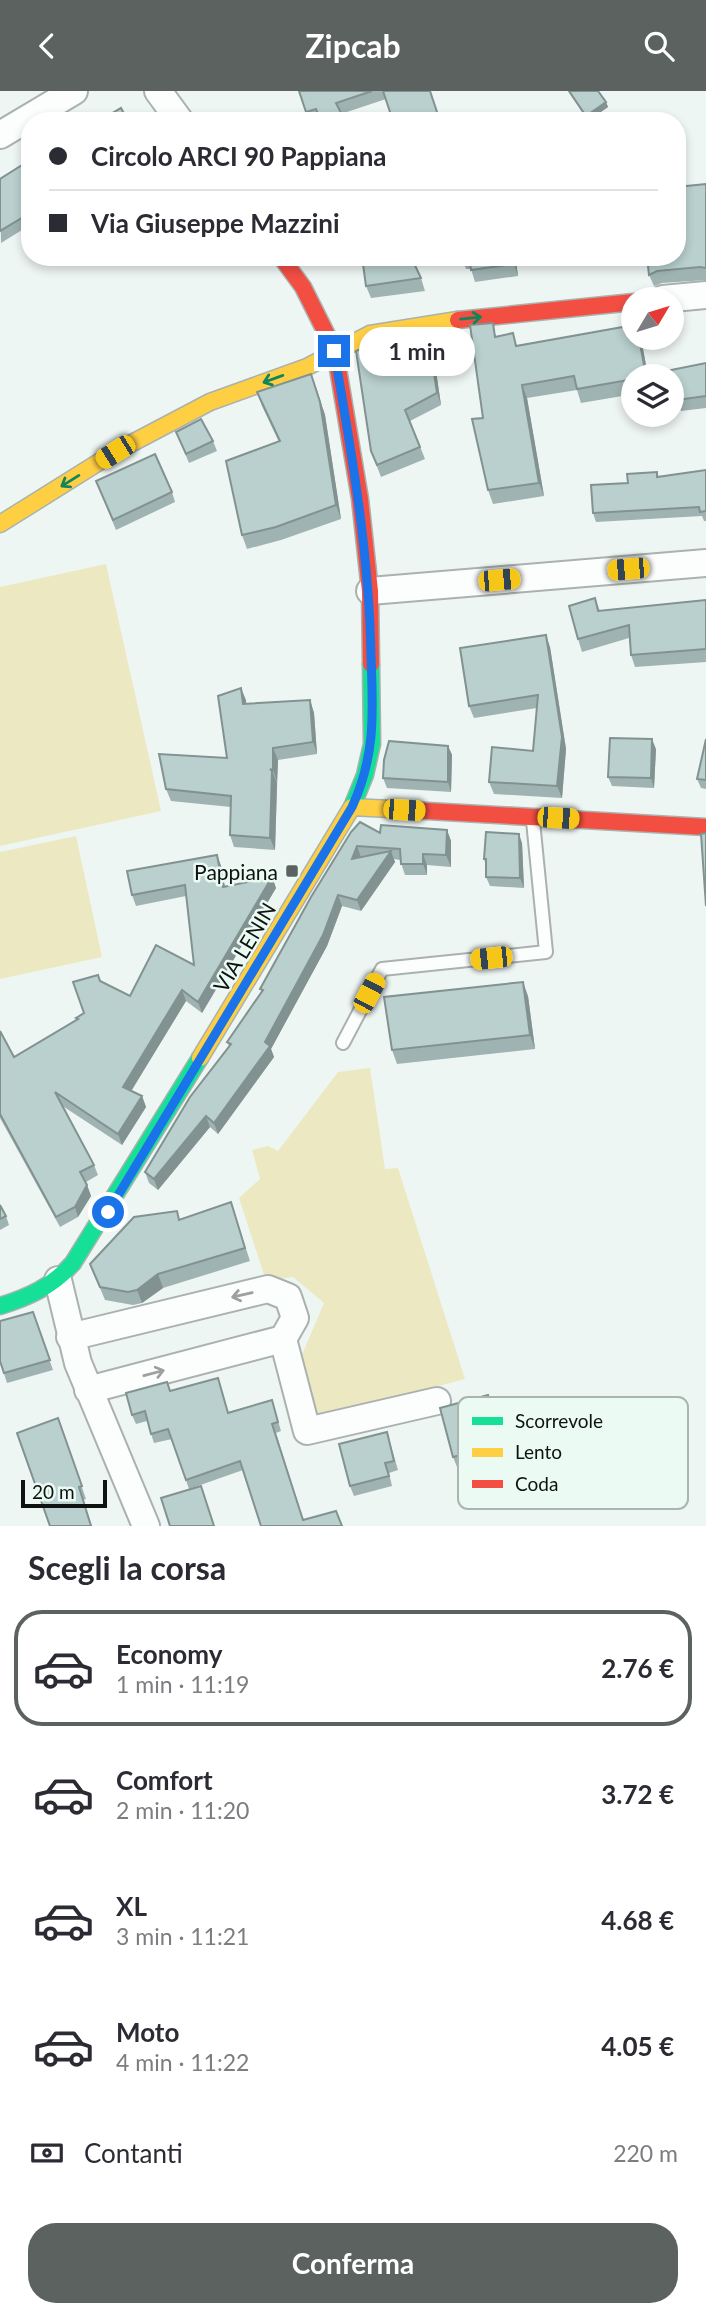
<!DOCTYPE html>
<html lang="it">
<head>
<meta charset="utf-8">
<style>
  body { margin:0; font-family:Lato,sans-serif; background:#f7f7f7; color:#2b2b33; height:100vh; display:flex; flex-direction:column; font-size:26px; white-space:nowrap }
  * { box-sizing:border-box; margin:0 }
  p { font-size:23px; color:#7c7c81 }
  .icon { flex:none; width:38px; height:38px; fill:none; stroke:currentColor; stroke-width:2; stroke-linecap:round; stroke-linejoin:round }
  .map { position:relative; height:1435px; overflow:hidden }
  .side { display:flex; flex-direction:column; background:#fff; flex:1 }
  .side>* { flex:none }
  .top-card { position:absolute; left:21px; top:21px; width:665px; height:154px; border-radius:28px; box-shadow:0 4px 10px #0003; display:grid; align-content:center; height:154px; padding:0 28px; background:#fff }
  .needle { width:46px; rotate:52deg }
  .controls { position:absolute; left:621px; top:196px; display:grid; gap:14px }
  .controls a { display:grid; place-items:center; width:63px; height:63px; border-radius:50%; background:#fff; box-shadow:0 4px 10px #0003; font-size:35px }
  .scale { position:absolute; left:21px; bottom:18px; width:86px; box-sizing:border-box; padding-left:7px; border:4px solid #0e1311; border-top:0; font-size:19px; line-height:24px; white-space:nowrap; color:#0e1311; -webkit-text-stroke:5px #ebfaf3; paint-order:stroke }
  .end { position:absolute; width:32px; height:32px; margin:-16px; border:9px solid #1a73e8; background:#fff; box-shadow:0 0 0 4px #fff }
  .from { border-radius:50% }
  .bubble { position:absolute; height:49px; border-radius:24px; background:#fff; box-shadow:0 4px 10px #0003; font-size:23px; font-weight:700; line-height:49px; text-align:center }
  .car { position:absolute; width:21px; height:42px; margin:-21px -10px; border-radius:9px; box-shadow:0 0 5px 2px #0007; background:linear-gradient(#f5c518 24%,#345 0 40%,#f5c518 0 76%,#345 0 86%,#f5c518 0) }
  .top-card b { display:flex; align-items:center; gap:24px; height:66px; font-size:26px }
  .top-card b+b { border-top:2px solid #e1e1e2 }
  .top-card i { width:18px; height:18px; background:#2b2b33 }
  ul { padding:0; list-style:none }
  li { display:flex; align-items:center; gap:21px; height:116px; margin:0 14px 10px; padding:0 14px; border:4px solid transparent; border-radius:28px }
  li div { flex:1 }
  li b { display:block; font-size:26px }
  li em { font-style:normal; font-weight:700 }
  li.selected { border-color:#5c6260 }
  li>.icon { width:63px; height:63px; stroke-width:1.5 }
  h2 { padding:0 28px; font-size:32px; line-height:84px }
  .pay { display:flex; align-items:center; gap:18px; height:77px; padding:0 28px; font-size:26px }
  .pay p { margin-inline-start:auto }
  .primary-button { display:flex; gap:14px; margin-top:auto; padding:14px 28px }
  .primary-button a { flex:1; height:80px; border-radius:28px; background:#5c6260; color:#fff; font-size:28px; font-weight:700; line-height:80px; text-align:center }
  header { display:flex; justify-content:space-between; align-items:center; height:91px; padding:0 28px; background:#5c6260; color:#fff; font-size:32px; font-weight:700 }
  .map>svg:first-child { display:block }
</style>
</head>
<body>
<header><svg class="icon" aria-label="back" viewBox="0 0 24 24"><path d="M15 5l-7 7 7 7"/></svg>Zipcab<svg class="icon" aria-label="search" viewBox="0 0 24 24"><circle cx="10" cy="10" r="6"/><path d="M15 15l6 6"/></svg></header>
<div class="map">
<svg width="706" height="1435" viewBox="0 0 706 1435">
  <rect width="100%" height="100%" fill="#eef6f3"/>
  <g fill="#ece9c2">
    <path d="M106,473L161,720L0,755V496Z"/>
    <path d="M76,745L102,866L0,888V761Z"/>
    <path d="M370,977L385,1078L398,1077L465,1288L316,1327L301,1266L324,1212L293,1186L266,1190L239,1107L260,1088L252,1059L268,1055L278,1060L338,981Z"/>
  </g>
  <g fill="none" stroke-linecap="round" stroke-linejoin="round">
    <g stroke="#aab1ae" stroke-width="16">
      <path id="lane" d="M343,952L382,878L546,861L533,730"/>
    </g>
    <g stroke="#aab1ae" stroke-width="30">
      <g id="street">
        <path d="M158,0L180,30"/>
        <path d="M0,44L74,0"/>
        <path d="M663,208L706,204"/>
        <path d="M370,500L706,472"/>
        <path d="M58,1189L78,1272L146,1435"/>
        <path d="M70,1246L268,1198L288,1206L295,1227L283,1248L88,1299"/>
        <path d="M283,1248L307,1340L437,1310"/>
      </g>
    </g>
    <g stroke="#aab1ae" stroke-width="19">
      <g id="fast">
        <path d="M352,716L365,684L372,653L371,573"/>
        <path d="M0,1215C29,1206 53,1195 73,1172L200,967"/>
      </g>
    </g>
    <g stroke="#aab1ae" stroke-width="19">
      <g id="slow">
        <path d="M0,433L115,361L210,311L307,276L370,243L458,229"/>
        <path d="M200,967L352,716L410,719"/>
      </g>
    </g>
    <g stroke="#aab1ae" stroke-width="19">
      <g id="jam">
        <path d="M281,166L303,196L335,260L360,408L370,500L371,573"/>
        <path d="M458,229L634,211"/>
        <path d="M410,719L706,736"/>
      </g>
    </g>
    <use href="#lane" stroke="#fcfefd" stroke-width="12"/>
    <use href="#street" stroke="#fcfefd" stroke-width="26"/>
    <use href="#fast" stroke="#16e098" stroke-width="16"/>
    <use href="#slow" stroke="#ffcf43" stroke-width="16"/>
    <use href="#jam" stroke="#f24e42" stroke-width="16"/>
  </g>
  <g fill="#9fb3b2">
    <path d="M299,0H430L386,8L341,23L345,30H309Z"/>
    <path d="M568,0H598L606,11L608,16L588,30Z"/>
    <path d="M30,69V134L1,152L0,88Z"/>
    <path d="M679,86L680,96L706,93V189L662,192L654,195L649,184Z"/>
    <path d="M461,166H528V168L516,170L518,185L475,191L471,178H466Z"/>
    <path d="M421,187L425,200L371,207L366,195Z"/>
    <path d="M498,246L518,255L641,247L648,285H634V303L581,312L577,299L527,307L544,405L493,413L488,399Z"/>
    <path d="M432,253L441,314L410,330L425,368L381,386L371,360Z"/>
    <path d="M706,272V317L681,320L677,309Z"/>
    <path d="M316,296L325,324L341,428L281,449L247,458L242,444L279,351L262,315L257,301Z"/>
    <path d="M176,341L213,350L217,360L189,372Z"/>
    <path d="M706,379V430H704L702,425L596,431L593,422L628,392L657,381L659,386Z"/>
    <path d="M100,400L172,401L175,411L116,439Z"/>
    <path d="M595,507L600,520L706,509V571L635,576L631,564L629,547L582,561L578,548Z"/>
    <path d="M550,556L566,658L562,707L494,703L489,691L533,660L537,617L474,627L469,615Z"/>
    <path d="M241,597L246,613L310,609L314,622L317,663L278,669L275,759L234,756L230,744L231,716L171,710L166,698L227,667Z"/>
    <path d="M706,648V698L701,697L697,688Z"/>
    <path d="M448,655L452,664L451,701L387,697L383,687Z"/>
    <path d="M656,658L654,697L612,695L608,686Z"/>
    <path d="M447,739L451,750V776L427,774V784H405L400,769L394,768L395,771L361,820L342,815L327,855L271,958L274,966L218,1043L210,1036L158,1099L149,1092L145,1081L229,955L227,951L262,901L260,898L351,741L380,742Z"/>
    <path d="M522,752L524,797L490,795L486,786V775L484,768Z"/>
    <path d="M217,764L221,775L225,796L272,786L276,797L202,922L186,910L131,1000L142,1005L146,1016L122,1054L61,1014L94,1074L98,1084L86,1091L91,1105L78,1126L60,1136L0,1027V940L14,966L77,929L76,927L84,922L100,890L130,905L194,874L186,805L136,815L132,804Z"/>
    <path d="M528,905L535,958L397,973L392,959Z"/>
    <path d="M231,1111L250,1170L163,1197L142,1212L133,1214L105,1209L90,1173L180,1128Z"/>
    <path d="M0,1114L6,1125L9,1134L0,1139Z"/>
    <path d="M33,1221L53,1279L7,1292L0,1270Z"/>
    <path d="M218,1287L228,1321L272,1309L281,1340L276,1342L303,1429L342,1435H261L243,1379L189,1398L172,1348L154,1352L147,1330L136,1333L132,1324L171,1300Z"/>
    <path d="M492,1314L499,1341L484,1344L490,1367L457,1376L453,1366Z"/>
    <path d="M58,1327L86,1408L83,1409L92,1435H50Z"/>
    <path d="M387,1341L398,1379L389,1382L392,1395L354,1405L350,1395Z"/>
  </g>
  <g fill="#829291">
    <path d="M606,11L608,16L588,30L586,25Z"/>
    <path d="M677,81L679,86L681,108L677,97Z"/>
    <path d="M513,166H515L516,170L518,185L514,173Z"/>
    <path d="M428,241L432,253L441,314L437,302Z"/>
    <path d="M639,247H641L648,285H646Z"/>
    <path d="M311,283L325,324L341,428L336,414Z"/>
    <path d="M522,294L527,307L544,405L539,392Z"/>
    <path d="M546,544L550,556L566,658L562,707L557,695Z"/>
    <path d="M241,597L246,609L247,626L243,613Z"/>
    <path d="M310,609L314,622L317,663L313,651Z"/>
    <path d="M652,648L656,658L654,697L651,687Z"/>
    <path d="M448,655L452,664L451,701L448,691Z"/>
    <path d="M273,657L278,669L277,691L273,679Z"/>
    <path d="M272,680L277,692L275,759L270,747Z"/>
    <path d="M447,739L451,750V776L446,764Z"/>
    <path d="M519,743L522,752L524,797L520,787Z"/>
    <path d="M357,755L361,766L356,780L352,768Z"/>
    <path d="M391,760L395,771L361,820L357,809Z"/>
    <path d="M423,763L427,774V784L423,773Z"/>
    <path d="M217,764L221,775L227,807L223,796Z"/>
    <path d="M272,786L276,797L202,922L198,911Z"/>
    <path d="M338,804L342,815L327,855L271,958L274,966L218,1043L214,1032L265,951Z"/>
    <path d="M523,891L528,905L535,958L530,944Z"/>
    <path d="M182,899L186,910L127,1007L123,996Z"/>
    <path d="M142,1005L146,1016L122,1054L118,1043Z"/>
    <path d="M206,1025L210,1036L158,1099L154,1088Z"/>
    <path d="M87,1094L91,1105L78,1126L75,1116Z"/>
    <path d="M158,1183L163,1197L142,1212L137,1199Z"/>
  </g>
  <g fill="#b9d0cf" stroke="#829291" stroke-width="2">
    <path d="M299,0H372L336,12L345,30H321L316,18L306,21Z"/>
    <path d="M383,0H430L440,30H393Z"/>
    <path d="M569,0H598L606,11L586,25Z"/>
    <path d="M121,17L128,30H99Z"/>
    <path d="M30,69V122L0,140V88Z"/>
    <path d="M706,93V177L700,176L657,180L649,184L647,166H677V96Z"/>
    <path d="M362,166H411L421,187L366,195Z"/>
    <path d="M469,166H513L514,173L471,179Z"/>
    <path d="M493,232L495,246L513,242L516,255L634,234V247H639L646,285H634V288L577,298L574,285L522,294L539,392L488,399L472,328L483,327L470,234Z"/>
    <path d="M428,241L437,302L405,319L420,356L377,374L371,360L356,260L374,253V251Z"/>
    <path d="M706,272V305L677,309L671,279Z"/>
    <path d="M311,283L320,311L336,414L276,436L242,444L226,370L280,350L257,301Z"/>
    <path d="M201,328L213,350L186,363L176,341Z"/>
    <path d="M155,363L172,401L113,429L96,390Z"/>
    <path d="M706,379V420L700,421L699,416L593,422L591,394L628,392L627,383L657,381V386Z"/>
    <path d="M595,507L598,520L706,509V558L631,564L629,534L578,548L569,515Z"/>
    <path d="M546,544L562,646L557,695L489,691L492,656L533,660L538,604L469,615L460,557Z"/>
    <path d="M241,597L243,613L310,609L313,651L273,657V679L270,678L272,680L270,747L230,744L231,705L166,698L159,663L227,667L218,605Z"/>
    <path d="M610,647L652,648L651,687L608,686Z"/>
    <path d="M706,648V689L697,688Z"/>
    <path d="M389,650L448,655V691L383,687L384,669Z"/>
    <path d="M360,731L380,742L381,734L447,739L446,764L423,763V773H401L400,758L357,755L352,768L391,760L357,809L338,804L323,844L265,951L270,955L214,1032L206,1025L154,1088L145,1081L190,1006L231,953L227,951L263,899L260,898L311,806L351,741Z"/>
    <path d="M486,741L519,743L520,787L486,786V768H484Z"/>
    <path d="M706,742V815L701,743Z"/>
    <path d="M217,764L223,796L272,786L198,911L182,899L123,996L142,1005L118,1043L55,1001L94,1074L80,1081L87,1094L75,1116L56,1126L0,1023V940L14,966L78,928L76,927L84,922L73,891L98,884L100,890L130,905L156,854L194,874L185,794L132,804L127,780Z"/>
    <path d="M523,891L530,944L392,959L384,906Z"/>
    <path d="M231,1111L245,1157L158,1183L137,1199L128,1201L100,1196L90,1173L134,1126L177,1120L179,1129Z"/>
    <path d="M0,1114L6,1125L0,1128Z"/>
    <path d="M33,1221L50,1269L4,1282L0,1270V1230Z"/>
    <path d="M218,1287L228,1322L272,1309L278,1331L272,1333L303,1429L336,1420L342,1435H261L240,1370L186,1389L168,1338L151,1343L145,1320L132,1324L126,1302L167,1291L170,1300Z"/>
    <path d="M488,1304L495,1331L481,1335L487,1357L453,1366L440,1317Z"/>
    <path d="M58,1327L82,1395L79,1396L91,1435H50L17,1342Z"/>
    <path d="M387,1341L394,1370L385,1372L389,1385L350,1395L339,1353Z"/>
    <path d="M201,1395L214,1435H170L161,1407Z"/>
  </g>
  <defs><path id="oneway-shaft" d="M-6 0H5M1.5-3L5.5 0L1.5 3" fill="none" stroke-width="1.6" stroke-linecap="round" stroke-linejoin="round" transform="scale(1.75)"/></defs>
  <g stroke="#12845b">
    <use href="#oneway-shaft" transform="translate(471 227) rotate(-6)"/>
    <use href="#oneway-shaft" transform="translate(273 288) rotate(160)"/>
    <use href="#oneway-shaft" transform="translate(70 390) rotate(148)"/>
  </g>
  <g stroke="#9da09f">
    <use href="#oneway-shaft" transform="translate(242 1204) rotate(167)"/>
    <use href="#oneway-shaft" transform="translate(154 1282) rotate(-15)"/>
  </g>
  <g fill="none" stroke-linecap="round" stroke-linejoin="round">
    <path stroke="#1a73e8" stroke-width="9" d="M108,1121L352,716C376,664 373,622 371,565C369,461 352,363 334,260"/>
  </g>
  <rect fill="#5c6260" stroke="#ebfaf3" stroke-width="2.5" x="285" y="773" width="14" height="14" rx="3.5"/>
  <g text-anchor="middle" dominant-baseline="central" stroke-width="5" stroke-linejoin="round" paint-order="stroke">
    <g font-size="21" fill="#0e1311" stroke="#ebfaf3" text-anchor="end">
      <text x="278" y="780">Pappiana</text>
    </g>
    <g font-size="21" fill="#0e1311" stroke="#ebfaf3">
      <text transform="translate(244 856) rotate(-59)">VIA LENIN</text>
    </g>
  </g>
  <rect x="458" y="1306" width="230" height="112" rx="10" fill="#ebfaf3" stroke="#a9b5af" stroke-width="2"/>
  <rect x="472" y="1326" width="31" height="8" fill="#16e098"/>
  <rect x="472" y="1357" width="31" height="9" fill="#ffcf43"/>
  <rect x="472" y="1389" width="31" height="8" fill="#f24e42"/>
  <g font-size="19" fill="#0e1311">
    <text x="515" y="1337">Scorrevole</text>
    <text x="515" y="1368">Lento</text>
    <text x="515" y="1400">Coda</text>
  </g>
</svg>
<div class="controls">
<a><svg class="needle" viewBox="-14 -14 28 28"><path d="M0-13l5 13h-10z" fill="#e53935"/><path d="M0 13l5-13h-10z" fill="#7c7c81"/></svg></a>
<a><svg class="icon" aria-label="layers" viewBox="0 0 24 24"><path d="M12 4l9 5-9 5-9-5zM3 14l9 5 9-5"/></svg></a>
</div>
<div class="scale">20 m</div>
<i class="end from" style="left:108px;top:1121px"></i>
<i class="end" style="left:334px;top:260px"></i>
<div class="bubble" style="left:359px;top:236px;width:116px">1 min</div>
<i class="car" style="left:115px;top:361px;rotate:238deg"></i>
<i class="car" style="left:628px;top:478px;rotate:265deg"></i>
<i class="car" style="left:499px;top:489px;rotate:85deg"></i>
<i class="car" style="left:404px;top:719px;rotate:93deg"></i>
<i class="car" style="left:558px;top:727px;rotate:93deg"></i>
<i class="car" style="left:491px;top:867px;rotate:264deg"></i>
<i class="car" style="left:369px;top:902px;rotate:28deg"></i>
<div class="top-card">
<b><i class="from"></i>Circolo ARCI 90 Pappiana</b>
<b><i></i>Via Giuseppe Mazzini</b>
</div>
</div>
<section class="side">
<h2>Scegli la corsa</h2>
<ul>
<li class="selected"><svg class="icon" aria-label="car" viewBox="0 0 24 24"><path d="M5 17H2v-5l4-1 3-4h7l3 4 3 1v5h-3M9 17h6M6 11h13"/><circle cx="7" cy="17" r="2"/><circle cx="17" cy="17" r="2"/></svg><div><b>Economy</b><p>1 min · 11:19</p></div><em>2.76 €</em></li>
<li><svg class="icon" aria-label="car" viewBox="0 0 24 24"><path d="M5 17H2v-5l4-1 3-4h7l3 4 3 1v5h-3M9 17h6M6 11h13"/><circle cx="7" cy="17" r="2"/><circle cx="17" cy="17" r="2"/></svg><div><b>Comfort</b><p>2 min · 11:20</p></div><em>3.72 €</em></li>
<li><svg class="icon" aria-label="car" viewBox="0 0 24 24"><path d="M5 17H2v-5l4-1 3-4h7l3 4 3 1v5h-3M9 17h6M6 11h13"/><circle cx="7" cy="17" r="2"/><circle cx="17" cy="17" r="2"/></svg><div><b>XL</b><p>3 min · 11:21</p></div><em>4.68 €</em></li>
<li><svg class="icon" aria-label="car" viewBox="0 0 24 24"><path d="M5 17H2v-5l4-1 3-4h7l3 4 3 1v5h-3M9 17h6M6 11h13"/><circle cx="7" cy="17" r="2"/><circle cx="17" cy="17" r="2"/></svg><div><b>Moto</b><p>4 min · 11:22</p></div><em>4.05 €</em></li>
</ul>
<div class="pay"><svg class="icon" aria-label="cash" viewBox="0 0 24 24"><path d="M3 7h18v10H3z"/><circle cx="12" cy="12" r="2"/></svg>Contanti<p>220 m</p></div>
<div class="primary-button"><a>Conferma</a></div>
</section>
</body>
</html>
